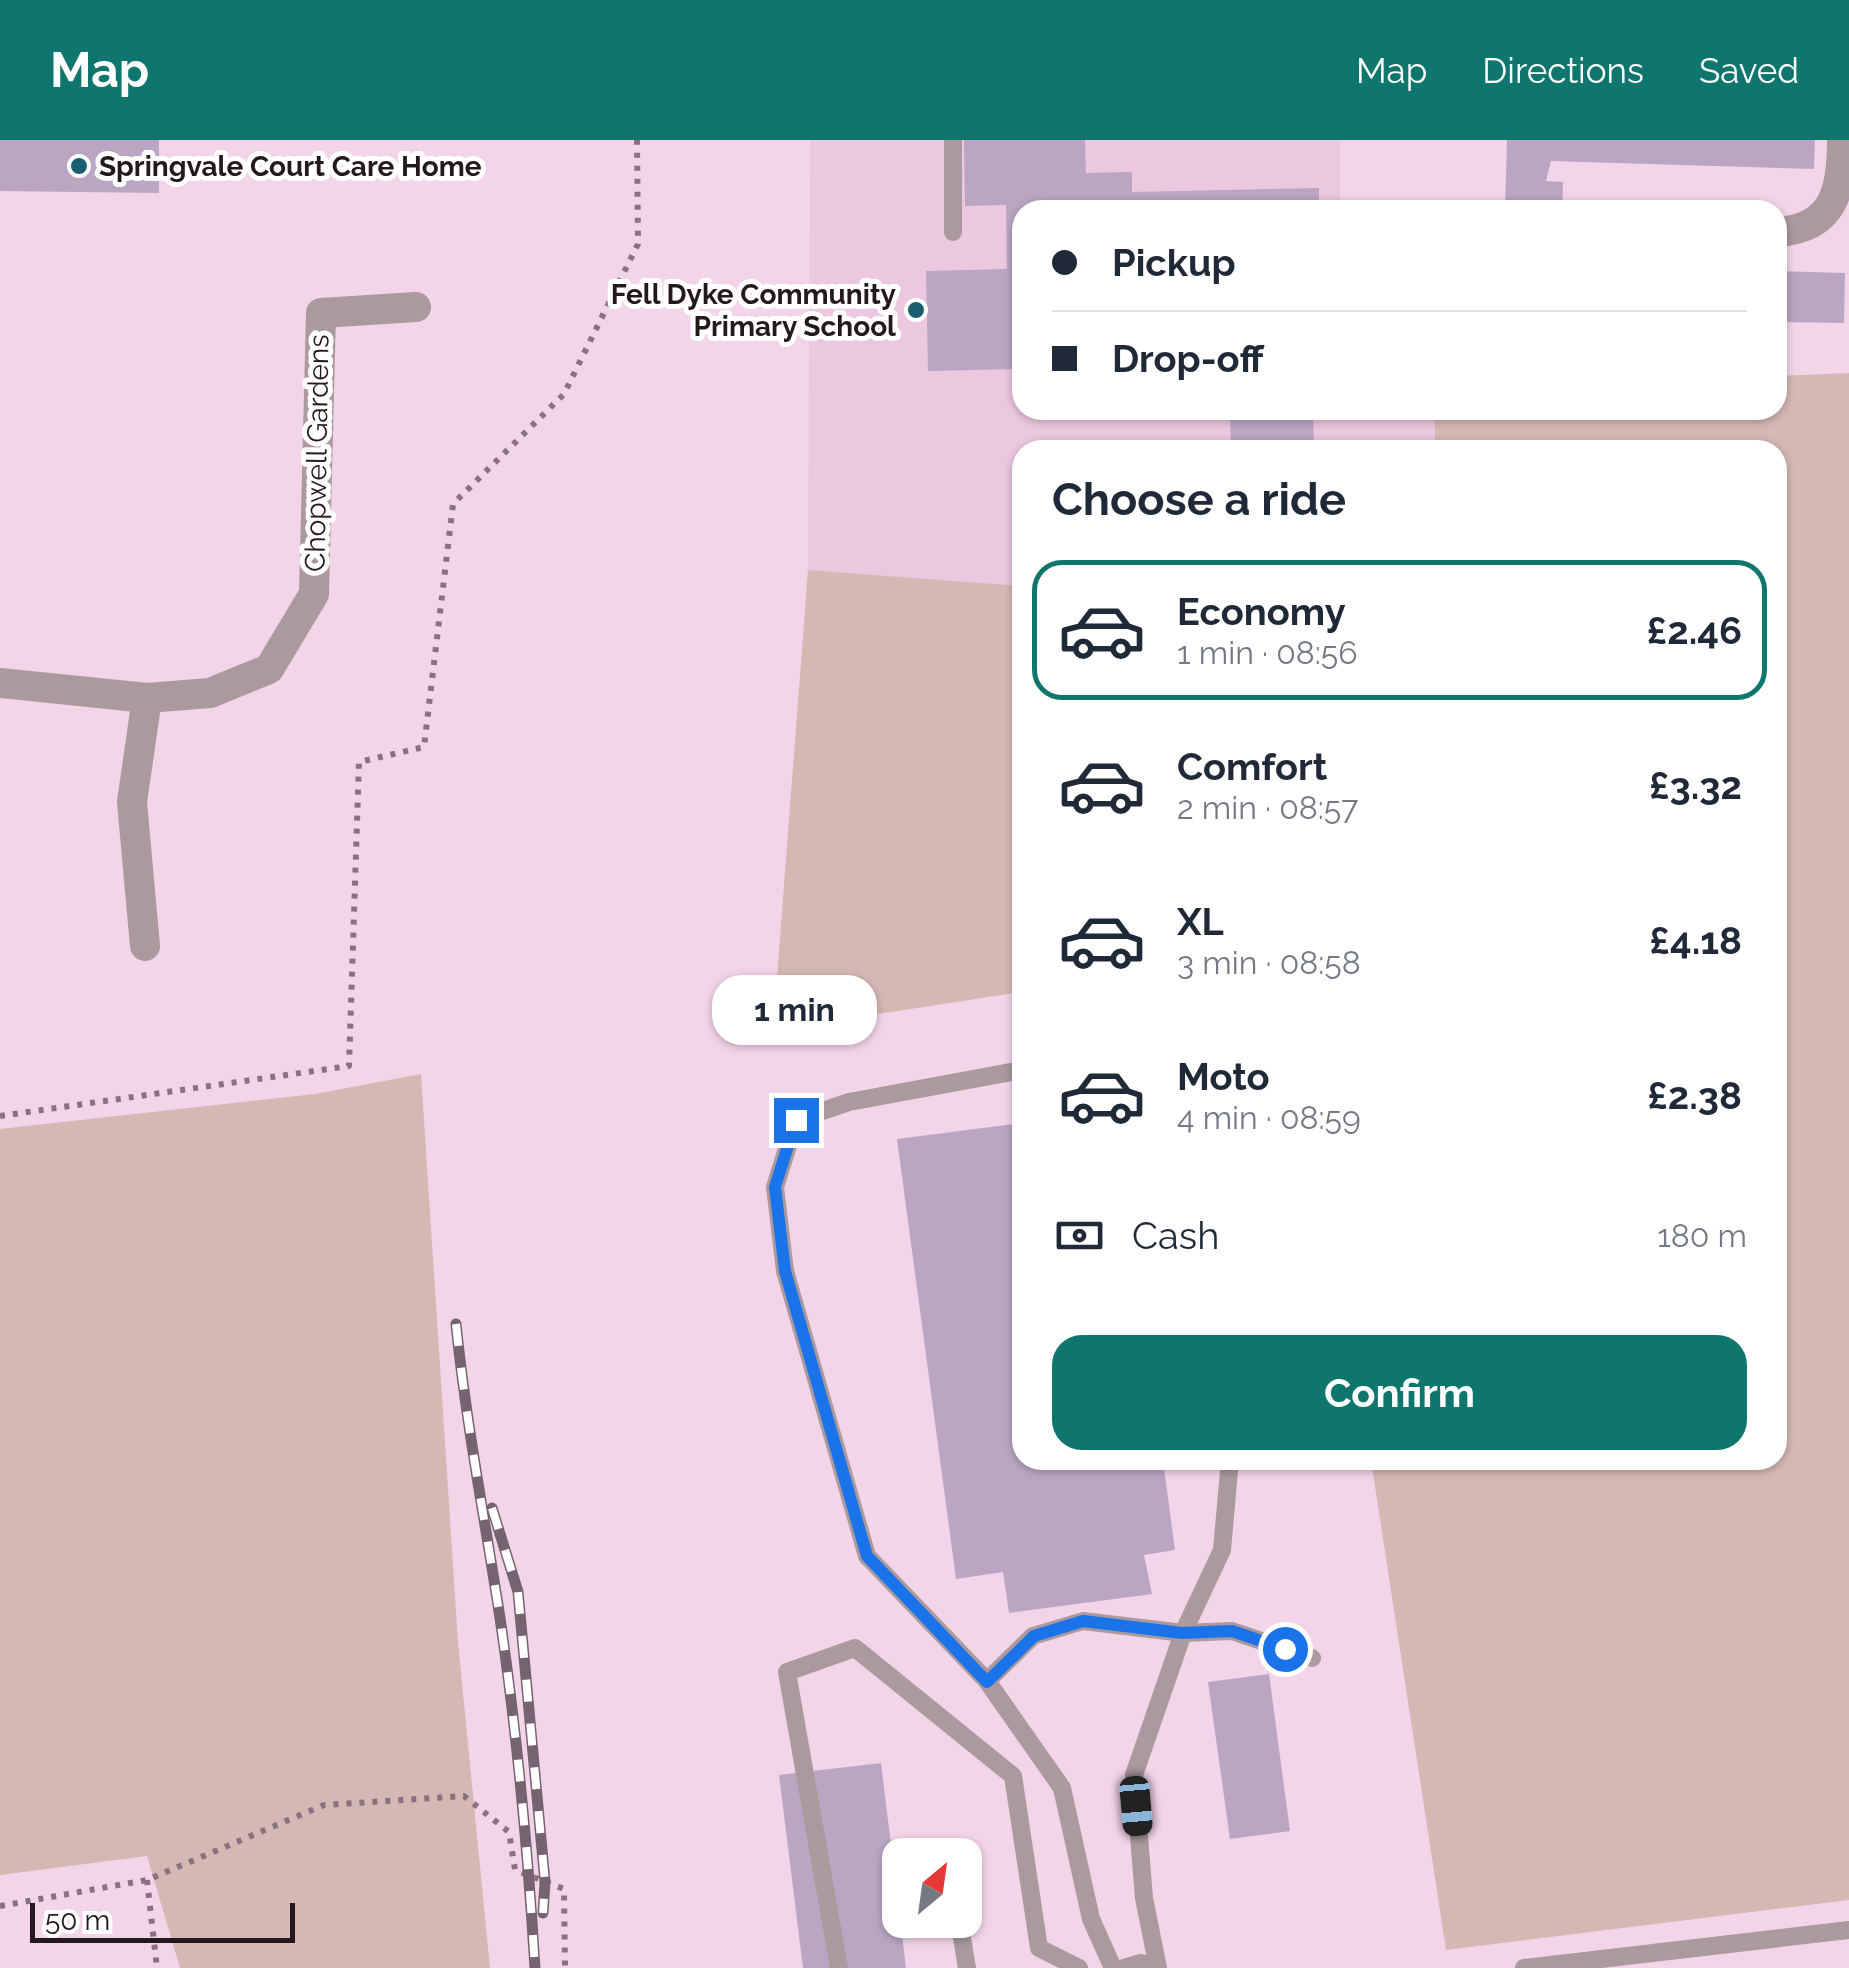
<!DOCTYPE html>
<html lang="en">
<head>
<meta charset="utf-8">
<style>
  body { margin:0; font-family:Raleway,sans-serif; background:#f6f6f7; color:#1f2937; height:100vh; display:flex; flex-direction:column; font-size:38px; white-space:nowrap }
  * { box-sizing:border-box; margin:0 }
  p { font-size:32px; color:#747a83 }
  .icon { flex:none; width:55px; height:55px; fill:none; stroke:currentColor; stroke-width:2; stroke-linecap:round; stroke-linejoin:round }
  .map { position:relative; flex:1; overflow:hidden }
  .drawer { position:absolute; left:1012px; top:300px; width:775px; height:1030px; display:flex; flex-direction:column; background:#fff; border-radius:30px; box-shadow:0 2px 8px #0004 }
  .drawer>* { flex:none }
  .top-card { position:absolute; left:1012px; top:60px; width:775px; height:220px; border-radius:30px; box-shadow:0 2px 8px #0004; display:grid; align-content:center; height:220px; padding:0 40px; background:#fff }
  .needle { width:65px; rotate:29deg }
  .tools { position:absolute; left:882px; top:1698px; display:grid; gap:20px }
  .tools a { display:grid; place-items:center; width:100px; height:100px; border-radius:20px; background:#fff; box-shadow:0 2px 8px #0004; font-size:50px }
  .scale { position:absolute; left:30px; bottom:25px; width:265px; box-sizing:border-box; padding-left:10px; border:5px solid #23181f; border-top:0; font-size:28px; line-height:35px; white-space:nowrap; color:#23181f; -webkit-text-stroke:8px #fff; paint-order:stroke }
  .end { position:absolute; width:45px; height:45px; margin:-22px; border:12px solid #1a73e8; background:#fff; box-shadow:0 0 0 5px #fff }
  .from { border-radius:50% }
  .bubble { position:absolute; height:70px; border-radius:30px; background:#fff; box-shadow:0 2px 8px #0004; font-size:32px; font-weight:700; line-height:70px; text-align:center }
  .car { position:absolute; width:30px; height:60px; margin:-30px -15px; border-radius:12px; box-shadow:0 0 8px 2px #0007; background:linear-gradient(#222 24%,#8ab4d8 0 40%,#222 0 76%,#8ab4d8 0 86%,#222 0) }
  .top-card b { display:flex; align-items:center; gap:35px; height:95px; font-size:38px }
  .top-card b+b { border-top:2px solid #e0e1e3 }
  .top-card i { width:25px; height:25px; background:#1f2937 }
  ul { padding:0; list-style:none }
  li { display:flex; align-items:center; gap:30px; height:140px; margin:0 20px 15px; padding:0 20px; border:5px solid transparent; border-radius:30px }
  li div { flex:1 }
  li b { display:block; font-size:38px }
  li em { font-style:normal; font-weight:700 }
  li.on { border-color:#0f766e }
  li>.icon { width:90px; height:90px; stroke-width:1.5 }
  h2 { padding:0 40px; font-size:45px; line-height:120px }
  .pay { display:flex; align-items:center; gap:25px; height:110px; padding:0 40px; font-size:38px }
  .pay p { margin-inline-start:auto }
  .primary-button { display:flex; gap:20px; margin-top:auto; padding:20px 40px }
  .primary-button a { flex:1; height:115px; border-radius:30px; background:#0f766e; color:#fff; font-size:40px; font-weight:700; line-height:115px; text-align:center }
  header { display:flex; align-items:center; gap:60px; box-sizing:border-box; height:140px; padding:0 50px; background:#0f766e; color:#fff }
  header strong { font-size:48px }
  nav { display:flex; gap:55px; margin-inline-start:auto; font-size:35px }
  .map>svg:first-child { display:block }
</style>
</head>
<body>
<header>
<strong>Map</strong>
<nav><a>Map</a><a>Directions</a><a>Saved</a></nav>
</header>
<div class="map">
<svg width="1849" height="1828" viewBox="0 0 1849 1828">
  <rect width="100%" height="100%" fill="#f3d5e9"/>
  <path fill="#ecc7e0" d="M810,0H1340V70H1022V270H1435V310H1022V446L808,430Z"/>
  <g fill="#d5b8b4">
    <path d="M1849,233V1760L1446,1810L1371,1320H1778V310H1435V270H1778V236Z"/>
    <path d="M808,430L1022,446V852L773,890Z"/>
    <path d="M421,934L458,1502L490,1828H180L147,1716L0,1735V989L315,954Z"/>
  </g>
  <g fill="#baa6c3">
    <path d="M0,0H159V53L0,51Z"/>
    <path d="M964,0H1085L1086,33L1132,32V52L1319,48V70H1022V229L928,231L926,131L1007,129L1006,65L965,66Z"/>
    <path d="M1507,0H1815L1814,29L1551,21L1546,41L1563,42L1562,70H1505Z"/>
    <path d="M1778,131L1845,133L1844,183L1778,182Z"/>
    <path d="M1230,270H1313L1314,310H1231Z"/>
    <path d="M1022,983V1320H1163L1175,1410L1144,1415L1152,1454L1009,1473L1003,1432L956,1439L897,999Z"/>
    <path d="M1269,1534L1290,1691L1230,1699L1208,1542Z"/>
    <path d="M881,1623L906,1828H803L779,1635Z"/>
  </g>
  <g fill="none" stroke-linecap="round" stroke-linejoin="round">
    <g stroke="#877380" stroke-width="6" stroke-dasharray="5 8" stroke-linecap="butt">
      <path d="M0,976L349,926L359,622L424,607L453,364L564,254L638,104L637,0"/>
      <path d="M147,1740L157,1828"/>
      <path d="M0,1766L147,1740L324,1665L464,1656L509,1692L515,1730L564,1749L565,1828"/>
    </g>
    <g stroke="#aa999d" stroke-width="18">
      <path d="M953,92V0"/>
      <path d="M1022,930L849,962L796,980L775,1047L785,1131L867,1416L987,1541L1062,1648L1091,1779L1113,1828"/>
      <path d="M987,1541L1033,1496L1083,1481L1183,1493L1232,1491L1312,1518"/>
      <path d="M959,1780L967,1828"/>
      <path d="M839,1828L787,1532L855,1508L1013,1636L1039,1808L1079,1828"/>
      <path d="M1124,1828L1141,1823L1155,1828"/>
      <path d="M1158,1828L1144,1758L1134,1635L1183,1493L1222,1410L1230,1320"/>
      <path d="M1524,1828L1849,1790"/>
    </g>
    <g stroke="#aa999d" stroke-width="30">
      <path d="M1778,92C1835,88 1842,49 1842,0"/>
      <path d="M0,543L147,558L210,553L269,529L314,454L321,173L416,167"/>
      <path d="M145,806L132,662L147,558"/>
    </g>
    <g stroke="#766370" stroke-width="11">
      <g id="rail">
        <path d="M456,1184C466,1283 485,1380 500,1478C517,1594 528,1712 535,1828"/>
        <path d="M492,1368L518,1452L545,1742L543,1773"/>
      </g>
    </g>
    <use href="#rail" stroke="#fff" stroke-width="8" stroke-dasharray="22" stroke-linecap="butt"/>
  </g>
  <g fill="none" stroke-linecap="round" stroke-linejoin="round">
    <path stroke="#1a73e8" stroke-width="12" d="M796,980L775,1047L785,1131L867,1416L987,1542L1034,1496L1083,1481L1182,1493L1232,1491L1285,1509"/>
  </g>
  <g fill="#1a5f71" stroke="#fff" stroke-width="4">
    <circle cx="79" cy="26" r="10"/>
    <circle cx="916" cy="170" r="10"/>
  </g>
  <g text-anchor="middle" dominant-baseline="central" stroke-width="10" stroke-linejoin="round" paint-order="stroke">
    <g font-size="28" font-weight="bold" fill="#23181f" stroke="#fff" text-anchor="start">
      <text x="99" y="26">Springvale Court Care Home</text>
      <text x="896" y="154" text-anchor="end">Fell Dyke Community<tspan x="896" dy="32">Primary School</tspan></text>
    </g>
    <g font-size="28" fill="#23181f" stroke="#fff">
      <text transform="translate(317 313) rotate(-89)">Chopwell Gardens</text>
    </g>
  </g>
</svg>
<div class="tools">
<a><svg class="needle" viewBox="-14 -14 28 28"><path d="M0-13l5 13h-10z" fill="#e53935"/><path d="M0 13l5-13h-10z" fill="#747a83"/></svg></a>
</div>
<div class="scale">50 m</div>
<i class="end from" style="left:1285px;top:1509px"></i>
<i class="end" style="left:796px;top:980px"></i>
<div class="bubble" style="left:712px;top:835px;width:165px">1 min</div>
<i class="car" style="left:1136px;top:1666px;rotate:175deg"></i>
<div class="top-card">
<b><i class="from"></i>Pickup</b>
<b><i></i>Drop-off</b>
</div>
<section class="drawer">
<h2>Choose a ride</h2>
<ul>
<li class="on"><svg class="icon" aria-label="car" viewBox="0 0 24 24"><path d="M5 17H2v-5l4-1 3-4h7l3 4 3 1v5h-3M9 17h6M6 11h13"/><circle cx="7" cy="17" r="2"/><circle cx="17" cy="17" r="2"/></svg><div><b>Economy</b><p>1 min · 08:56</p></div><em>£2.46</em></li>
<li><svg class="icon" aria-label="car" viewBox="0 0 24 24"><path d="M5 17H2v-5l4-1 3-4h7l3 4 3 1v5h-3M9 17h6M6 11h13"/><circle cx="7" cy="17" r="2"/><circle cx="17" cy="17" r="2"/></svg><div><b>Comfort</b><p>2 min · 08:57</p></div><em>£3.32</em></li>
<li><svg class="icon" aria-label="car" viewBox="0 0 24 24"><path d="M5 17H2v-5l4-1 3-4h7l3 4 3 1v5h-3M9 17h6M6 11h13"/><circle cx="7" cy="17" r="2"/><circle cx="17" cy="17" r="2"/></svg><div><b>XL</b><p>3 min · 08:58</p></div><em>£4.18</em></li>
<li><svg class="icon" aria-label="car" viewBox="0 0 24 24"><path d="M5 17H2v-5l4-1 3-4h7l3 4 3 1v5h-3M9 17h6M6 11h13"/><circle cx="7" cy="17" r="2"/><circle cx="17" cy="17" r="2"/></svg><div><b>Moto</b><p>4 min · 08:59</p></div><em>£2.38</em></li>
</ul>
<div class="pay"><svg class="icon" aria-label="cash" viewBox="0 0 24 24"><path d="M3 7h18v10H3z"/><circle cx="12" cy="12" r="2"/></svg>Cash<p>180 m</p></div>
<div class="primary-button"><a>Confirm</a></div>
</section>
</div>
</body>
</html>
